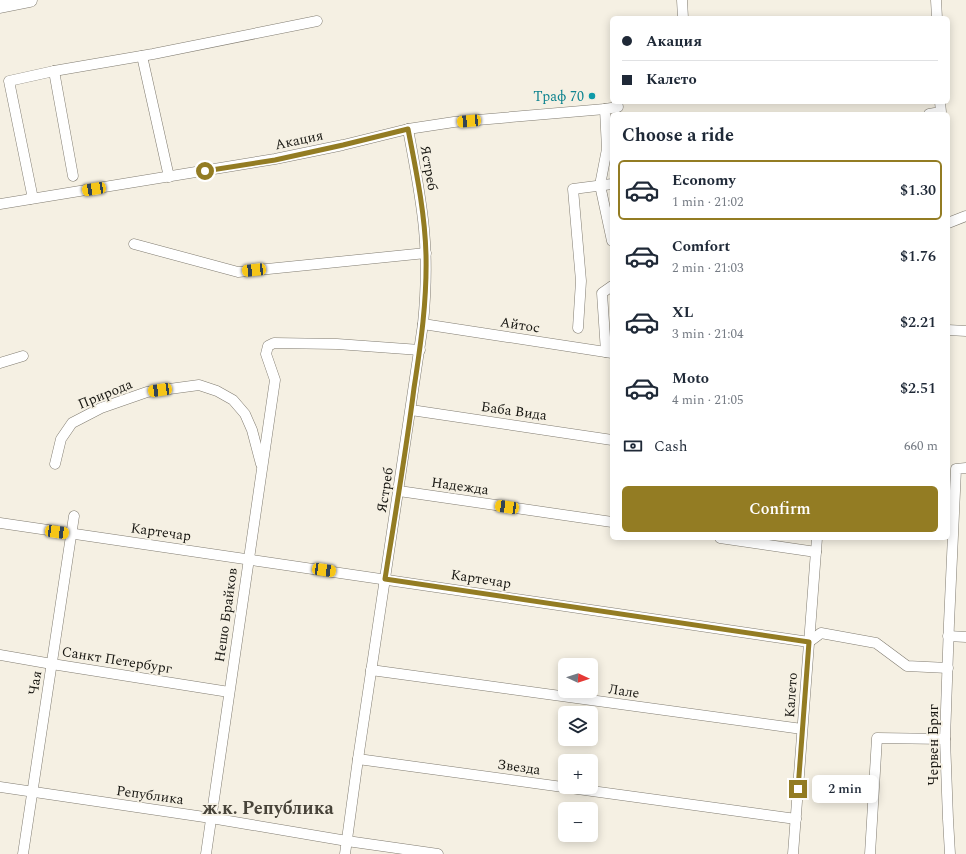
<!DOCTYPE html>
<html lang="en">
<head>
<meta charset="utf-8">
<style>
  body { margin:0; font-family:Spectral,serif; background:#f6f6f7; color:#1f2937; height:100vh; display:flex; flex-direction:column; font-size:15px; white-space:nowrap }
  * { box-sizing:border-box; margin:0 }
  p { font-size:13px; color:#747a83 }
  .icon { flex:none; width:22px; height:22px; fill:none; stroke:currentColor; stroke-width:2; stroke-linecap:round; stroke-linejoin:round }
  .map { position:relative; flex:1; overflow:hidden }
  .details { position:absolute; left:610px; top:112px; width:340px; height:428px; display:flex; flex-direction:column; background:#fff; border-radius:6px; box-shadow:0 2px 10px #0003 }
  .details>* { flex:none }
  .top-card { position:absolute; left:610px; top:16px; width:340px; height:88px; border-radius:6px; box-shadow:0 2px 10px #0003; display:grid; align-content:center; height:88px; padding:0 12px; background:#fff }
  .needle { width:26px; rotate:93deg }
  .buttons { position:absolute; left:558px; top:658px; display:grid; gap:8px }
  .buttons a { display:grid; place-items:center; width:40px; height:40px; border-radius:6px; background:#fff; box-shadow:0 2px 10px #0003; font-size:20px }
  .end { position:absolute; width:18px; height:18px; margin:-9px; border:5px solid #937c23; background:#fff; box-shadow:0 0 0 2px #fff }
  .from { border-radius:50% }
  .bubble { position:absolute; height:28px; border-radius:6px; background:#fff; box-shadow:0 2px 10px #0003; font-size:13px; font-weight:600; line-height:28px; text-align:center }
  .car { position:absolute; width:12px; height:24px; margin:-12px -6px; border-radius:5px; box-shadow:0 0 3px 1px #0007; background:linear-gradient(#f5c518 24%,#345 0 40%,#f5c518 0 76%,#345 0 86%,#f5c518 0) }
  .top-card b { display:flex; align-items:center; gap:14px; height:38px; font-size:15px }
  .top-card b+b { border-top:1px solid #e0e1e3 }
  .top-card i { width:10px; height:10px; background:#1f2937 }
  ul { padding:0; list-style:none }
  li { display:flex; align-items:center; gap:12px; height:60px; margin:0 8px 6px; padding:0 4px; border:2px solid transparent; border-radius:6px }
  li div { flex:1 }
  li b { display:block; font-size:15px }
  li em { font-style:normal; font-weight:600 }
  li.current { border-color:#937c23 }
  li>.icon { width:36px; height:36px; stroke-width:1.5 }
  h2 { padding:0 12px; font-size:18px; line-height:48px }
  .pay { display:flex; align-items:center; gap:10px; height:44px; padding:0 12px; font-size:15px }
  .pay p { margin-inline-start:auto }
  .primary-button { display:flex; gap:8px; margin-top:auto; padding:8px 12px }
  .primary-button a { flex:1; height:46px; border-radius:6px; background:#937c23; color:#fff; font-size:16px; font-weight:600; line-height:46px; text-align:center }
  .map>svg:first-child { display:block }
</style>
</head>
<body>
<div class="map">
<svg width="966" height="854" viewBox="0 0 966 854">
  <rect width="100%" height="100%" fill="#f5f0e3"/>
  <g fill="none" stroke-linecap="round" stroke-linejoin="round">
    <g stroke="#817c71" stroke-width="11">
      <g id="street">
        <path d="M682,0L683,18"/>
        <path d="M936,0L937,18"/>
        <path d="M142,56L169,177"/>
        <path d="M54,71L73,176"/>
        <path d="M929,114L941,112L940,102"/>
        <path d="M30,199L32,194L9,81L54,71L153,54L317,21"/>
        <path d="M0,204L275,159L343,145L408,129L454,122L605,109"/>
        <path d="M948,223L966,216"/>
        <path d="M612,241L600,185L607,149L605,109L618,107L617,102"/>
        <path d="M134,244L238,272L426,253"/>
        <path d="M423,324L612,353"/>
        <path d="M578,328L581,281L573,189L612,184"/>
        <path d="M948,330L966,331"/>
        <path d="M606,352L602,293L612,286"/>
        <path d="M0,363L23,356"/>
        <path d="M411,410L612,440"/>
        <path d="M55,464L61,439L72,423L101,408L147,392L199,385L217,391L233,400L245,414L252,430L261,464"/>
        <path d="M399,491L612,522"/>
        <path d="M0,523L809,642L821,633L876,643L907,666L948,668"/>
        <path d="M720,538L816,552"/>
        <path d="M948,636L966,637"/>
        <path d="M0,655L52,664L229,692"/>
        <path d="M371,670L802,729"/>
        <path d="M358,759L796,819"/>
        <path d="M0,787L211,818L347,841L438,854"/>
        <path d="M23,854L74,516"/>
        <path d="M206,854L275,380L266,354L268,346L274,343L337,344L420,350"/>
        <path d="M345,854L358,759L423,324C426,293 427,261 424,229C421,196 414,162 408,129"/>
        <path d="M793,854L817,538"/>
        <path d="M870,854L877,738L945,739"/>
        <path d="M950,854L948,819L945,739L949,623L956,469L966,468"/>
      </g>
    </g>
    <g stroke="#817c71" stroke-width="15">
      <path id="secondary" d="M0,6L30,0"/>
    </g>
    <use href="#street" stroke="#fff" stroke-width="10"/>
    <use href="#secondary" stroke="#fff" stroke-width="14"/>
  </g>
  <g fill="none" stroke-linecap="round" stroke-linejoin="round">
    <path stroke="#937c23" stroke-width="5" d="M205,171L275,160L343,145L408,129C416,170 425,213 426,255C427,300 421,343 414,388C406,452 395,515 385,579L809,642L798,789"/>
  </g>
  <circle fill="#0f9aa8" stroke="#f5f0e3" stroke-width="1.5" cx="592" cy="96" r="4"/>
  <g text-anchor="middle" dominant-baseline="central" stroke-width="3.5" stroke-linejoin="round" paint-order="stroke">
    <g font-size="14" fill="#0d838f" stroke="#f5f0e3" text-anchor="end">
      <text x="584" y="96">Траф 70</text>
    </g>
    <g font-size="14" fill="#181712" stroke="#f5f0e3">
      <text transform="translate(299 140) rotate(-12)">Акация</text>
      <text transform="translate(429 168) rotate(80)">Ястреб</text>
      <text transform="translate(520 325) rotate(9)">Айтос</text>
      <text transform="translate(105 394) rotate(-22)">Природа</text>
      <text transform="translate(514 411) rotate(8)">Баба Вида</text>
      <text transform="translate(460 486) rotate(8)">Надежда</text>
      <text transform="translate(385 490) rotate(-81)">Ястреб</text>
      <text transform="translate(161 532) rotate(8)">Картечар</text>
      <text transform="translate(481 579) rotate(9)">Картечар</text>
      <text transform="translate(226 615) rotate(-82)">Нешо Брайков</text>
      <text transform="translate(117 660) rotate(9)">Санкт Петербург</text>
      <text transform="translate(35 683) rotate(-81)">Чая</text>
      <text transform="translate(624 691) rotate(8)">Лале</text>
      <text transform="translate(791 695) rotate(-86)">Калето</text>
      <text transform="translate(933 745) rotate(-90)">Червен Бряг</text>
      <text transform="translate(519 767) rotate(8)">Звезда</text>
      <text transform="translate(150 795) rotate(8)">Република</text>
    </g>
    <g font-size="18" font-weight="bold" fill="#474339" stroke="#f5f0e3">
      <text x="268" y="808">ж.к. Република</text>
    </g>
  </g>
</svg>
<div class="buttons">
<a><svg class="needle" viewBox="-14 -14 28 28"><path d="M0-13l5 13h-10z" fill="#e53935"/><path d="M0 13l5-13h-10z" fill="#747a83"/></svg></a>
<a><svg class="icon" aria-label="layers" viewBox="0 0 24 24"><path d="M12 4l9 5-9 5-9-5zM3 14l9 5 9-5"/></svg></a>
<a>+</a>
<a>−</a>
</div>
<i class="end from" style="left:205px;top:171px"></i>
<i class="end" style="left:798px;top:789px"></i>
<div class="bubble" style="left:812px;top:775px;width:66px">2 min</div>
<i class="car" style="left:469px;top:121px;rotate:265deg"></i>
<i class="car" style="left:94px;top:189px;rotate:261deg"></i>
<i class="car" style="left:254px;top:270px;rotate:264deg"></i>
<i class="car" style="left:160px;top:390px;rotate:262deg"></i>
<i class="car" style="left:507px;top:507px;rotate:278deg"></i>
<i class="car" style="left:57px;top:532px;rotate:98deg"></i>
<i class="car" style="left:324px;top:570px;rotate:98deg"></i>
<div class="top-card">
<b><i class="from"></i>Акация</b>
<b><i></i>Калето</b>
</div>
<section class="details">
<h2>Choose a ride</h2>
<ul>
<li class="current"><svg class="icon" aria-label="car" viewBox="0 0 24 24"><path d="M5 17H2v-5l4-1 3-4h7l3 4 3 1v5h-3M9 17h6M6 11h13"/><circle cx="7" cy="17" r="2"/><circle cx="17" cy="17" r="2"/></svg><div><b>Economy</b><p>1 min · 21:02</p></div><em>$1.30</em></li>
<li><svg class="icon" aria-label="car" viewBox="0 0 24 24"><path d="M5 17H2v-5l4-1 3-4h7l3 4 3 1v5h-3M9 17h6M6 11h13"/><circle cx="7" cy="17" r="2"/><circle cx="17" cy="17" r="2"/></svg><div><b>Comfort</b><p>2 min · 21:03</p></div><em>$1.76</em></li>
<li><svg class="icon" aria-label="car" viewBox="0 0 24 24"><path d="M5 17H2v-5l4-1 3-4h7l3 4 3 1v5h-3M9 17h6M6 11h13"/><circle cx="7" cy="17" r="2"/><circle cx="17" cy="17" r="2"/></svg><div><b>XL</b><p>3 min · 21:04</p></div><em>$2.21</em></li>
<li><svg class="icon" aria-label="car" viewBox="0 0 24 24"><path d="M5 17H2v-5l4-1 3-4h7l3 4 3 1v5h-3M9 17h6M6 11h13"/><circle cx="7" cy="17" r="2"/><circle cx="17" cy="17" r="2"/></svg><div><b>Moto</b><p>4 min · 21:05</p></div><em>$2.51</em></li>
</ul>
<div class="pay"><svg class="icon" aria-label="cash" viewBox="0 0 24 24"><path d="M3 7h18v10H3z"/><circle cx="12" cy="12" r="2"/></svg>Cash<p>660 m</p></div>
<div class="primary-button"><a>Confirm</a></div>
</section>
</div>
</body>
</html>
